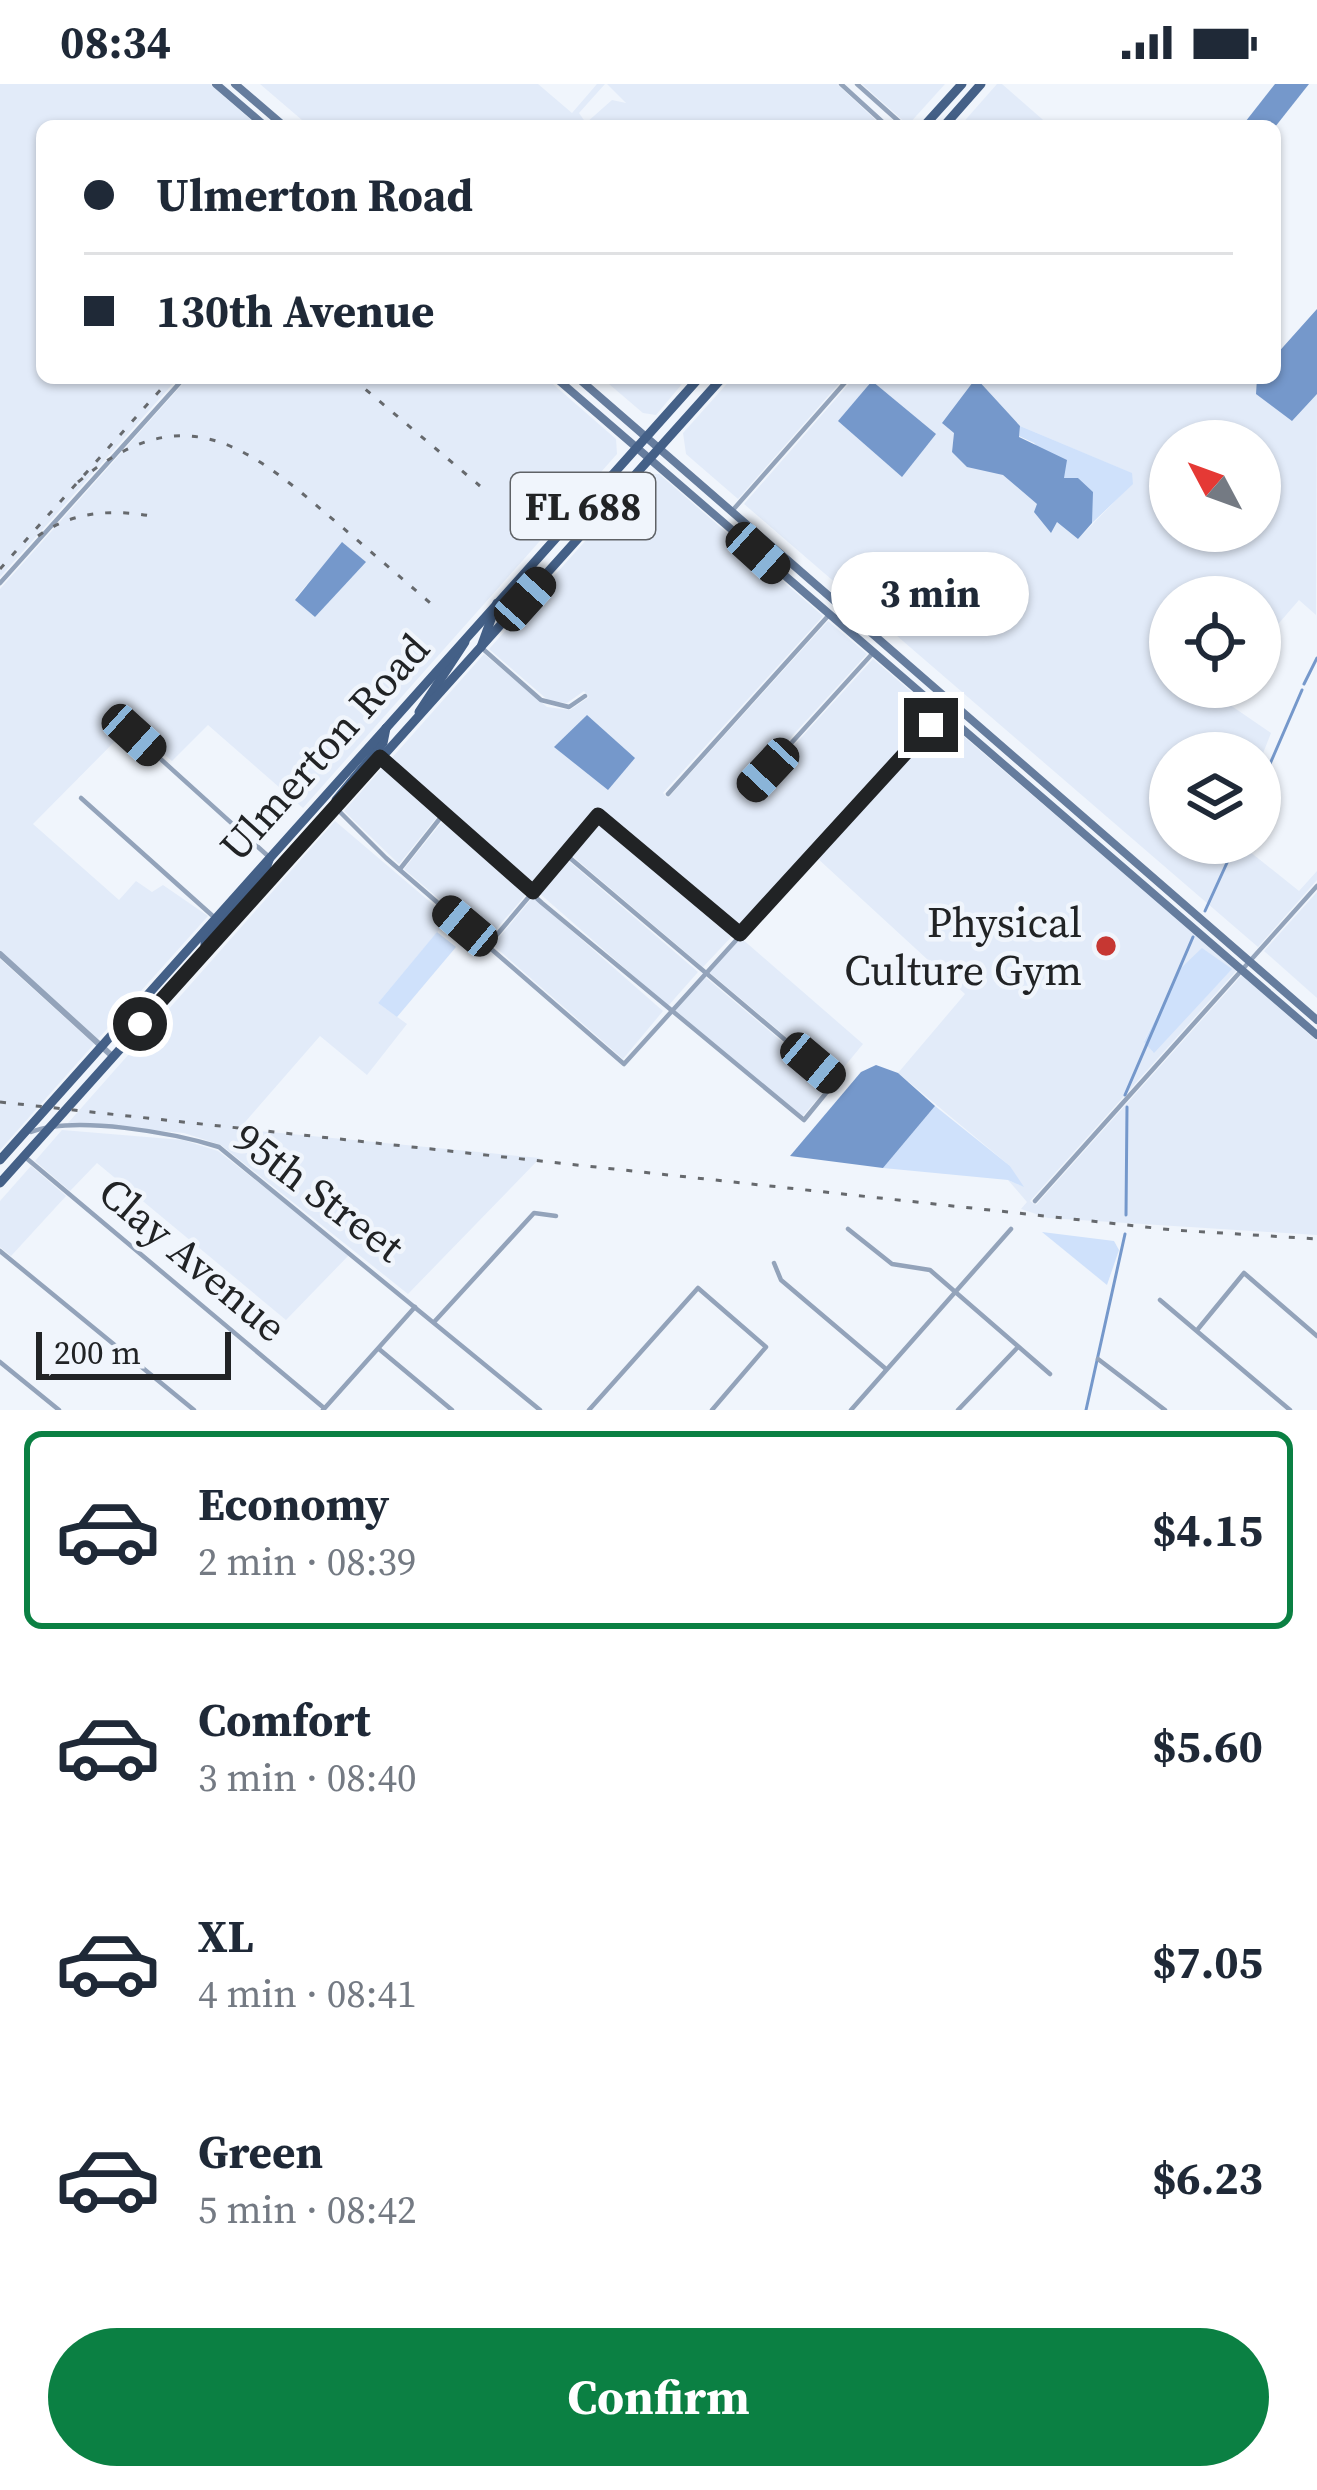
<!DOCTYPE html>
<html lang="en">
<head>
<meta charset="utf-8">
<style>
  body { margin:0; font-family:"Source Serif 4",serif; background:#f6f6f7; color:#1f2937; height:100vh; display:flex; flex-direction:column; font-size:45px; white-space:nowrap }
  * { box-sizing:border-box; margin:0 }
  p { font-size:39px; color:#747a83 }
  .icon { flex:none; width:66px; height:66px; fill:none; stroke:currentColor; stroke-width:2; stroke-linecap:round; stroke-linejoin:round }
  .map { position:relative; height:1326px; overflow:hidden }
  .panel { display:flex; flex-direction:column; background:#fff; flex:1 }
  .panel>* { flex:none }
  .hud { position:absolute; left:36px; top:36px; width:1245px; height:264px; border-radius:18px; box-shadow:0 3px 9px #0004; display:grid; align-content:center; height:264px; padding:0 48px; background:#fff }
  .needle { width:78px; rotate:311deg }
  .buttons { position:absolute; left:1149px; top:336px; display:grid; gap:24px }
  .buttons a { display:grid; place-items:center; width:132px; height:132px; border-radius:50%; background:#fff; box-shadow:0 3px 9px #0004; font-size:60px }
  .scale { position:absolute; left:36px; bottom:30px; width:195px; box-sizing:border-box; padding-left:12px; border:6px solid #212325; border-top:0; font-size:33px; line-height:42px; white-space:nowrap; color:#212325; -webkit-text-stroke:9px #f0f5fc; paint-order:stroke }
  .end { position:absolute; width:54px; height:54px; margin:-27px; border:15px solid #212325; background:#fff; box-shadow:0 0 0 6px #fff }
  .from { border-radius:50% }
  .bubble { position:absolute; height:84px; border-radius:42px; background:#fff; box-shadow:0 3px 9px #0004; font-size:39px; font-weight:700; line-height:84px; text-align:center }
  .car { position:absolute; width:36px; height:72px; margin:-36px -18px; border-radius:15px; box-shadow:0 0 9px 3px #0007; background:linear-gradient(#222 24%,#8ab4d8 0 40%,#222 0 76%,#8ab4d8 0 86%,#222 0) }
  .hud b { display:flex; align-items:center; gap:42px; height:114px; font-size:45px }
  .hud b+b { border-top:3px solid #e0e1e3 }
  .hud i { width:30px; height:30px; background:#1f2937 }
  ul { padding:21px 0 0; list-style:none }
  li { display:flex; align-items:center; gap:36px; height:198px; margin:0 24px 18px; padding:0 24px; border:6px solid transparent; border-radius:18px }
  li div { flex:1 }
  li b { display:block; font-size:45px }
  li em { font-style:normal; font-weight:700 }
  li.current { border-color:#0b8043 }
  li>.icon { width:108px; height:108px; stroke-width:1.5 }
  .cta { display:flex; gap:24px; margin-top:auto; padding:24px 48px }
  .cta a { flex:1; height:138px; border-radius:72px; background:#0b8043; color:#fff; font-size:48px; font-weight:700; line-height:138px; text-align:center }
  .status { display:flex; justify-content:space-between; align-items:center; height:84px; padding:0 60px; background:#fff; direction:ltr }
  .status svg { height:33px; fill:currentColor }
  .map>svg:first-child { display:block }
</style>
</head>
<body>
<div class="status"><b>08:34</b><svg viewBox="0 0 49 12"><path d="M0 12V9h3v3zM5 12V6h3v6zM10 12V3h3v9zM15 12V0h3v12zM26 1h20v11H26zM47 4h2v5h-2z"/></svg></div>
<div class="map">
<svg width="1317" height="1326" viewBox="0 0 1317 1326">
  <rect width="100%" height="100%" fill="#f0f5fc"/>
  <g fill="#e2ebf9" fill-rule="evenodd">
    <path d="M0,0H210L258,42H42V294H178L0,493Z"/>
    <path d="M260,0H538L572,29L597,0H605L579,29L586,39L612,16L626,19L607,0H837L882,42H309Z"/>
    <path d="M862,0H945L908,41Z"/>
    <path d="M997,0H1002L1050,42H960Z"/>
    <path d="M188,294H546L616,355L617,370L303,724L208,641L172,677L130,642L33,740L119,816L136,797L152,808L163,801L208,832L98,955L0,866V505ZM343,459L365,478L315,533L296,513Z"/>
    <path d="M602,294H687L656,331L643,329Z"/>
    <path d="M732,294H844L738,415L686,370L683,349Z"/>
    <path d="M854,294H1257V310L1292,336L1317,310L1316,531L1299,516L1260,561V513H1170V603H1223L1217,612L1271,649L1260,677V669H1170V759H1239L1299,807L1317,787V796L1258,863L744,420ZM976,295L1020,342L1131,389L1132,400L1078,455L1057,437L1051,448L1037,420L1003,391L952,368L954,349ZM1170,357H1260V447H1170Z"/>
    <path d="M659,390L823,532L663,709L668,714L828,537L867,570L741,708L746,714L873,575L936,629L740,845L600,728L533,802L390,676L484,570L547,623L570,626L589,613L584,607L567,619L549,617L489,565L644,391Z"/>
    <path d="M942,634L1237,886L1030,1117L1036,1121L1242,891L1317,957V1151L1048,1134L1021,1125L1027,1118L1008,1096L1022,1102L1010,1082L898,989L965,910L816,773ZM1203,865L1231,886L1153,968L1144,957L1181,884Z"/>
    <path d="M385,681L440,729L399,780L344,727Z"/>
    <path d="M445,734L528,808L487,856L404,785Z"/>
    <path d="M599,736L735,849L703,883L569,769Z"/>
    <path d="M335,737L449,834L378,919L407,940L367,991L320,952L239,1045L540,1074L408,1210L221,1061L184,1049L68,1039Z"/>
    <path d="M565,774L698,888L668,922L538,808Z"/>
    <path d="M1317,808V914L1264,867Z"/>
    <path d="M533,813L663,927L623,975L493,861Z"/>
    <path d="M741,854L863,960L835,994L709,888Z"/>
    <path d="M0,875L94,960L0,1066Z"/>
    <path d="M704,892L831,999L801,1034L673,927Z"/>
    <path d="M62,1046L183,1056L218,1067L350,1170L286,1236L97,1079L70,1107L35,1077Z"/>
    <path d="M31,1082L66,1112L11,1172L0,1163V1117Z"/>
  </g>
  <g fill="#cfe1fb">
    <path d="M1020,342L1132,389L1133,400L1092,439L1086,404L1078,394H1064L1034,359L1019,352Z"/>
    <path d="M437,848L456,863L397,933L378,919Z"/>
    <path d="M1202,864L1232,885L1154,969L1144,958L1181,884Z"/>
    <path d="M935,1022L1010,1082L1024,1103L1008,1096L883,1084Z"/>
    <path d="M1042,1148L1114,1157L1119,1166L1107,1201Z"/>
  </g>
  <g fill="#7598cb">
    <path d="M1275,0H1309L1275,43L1242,42Z"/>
    <path d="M1317,225V310L1292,337L1256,310L1257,294H1275V272Z"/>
    <path d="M976,294L1020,342L1019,353L1067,376L1064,394H1078L1093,408L1092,439L1078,455L1057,438L1051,449L1034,428L1037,420L1003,391L967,383L952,368L954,349L942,339Z"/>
    <path d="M872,297L936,350L902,393L838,337Z"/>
    <path d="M342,458L366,478L315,533L295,516Z"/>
    <path d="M587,631L635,674L608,706L554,663Z"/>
    <path d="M876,981L898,989L935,1022L883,1084L790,1072L861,988Z"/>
  </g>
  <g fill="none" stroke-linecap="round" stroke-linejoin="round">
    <g stroke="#7598cb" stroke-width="3">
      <path d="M1304,600L1317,574"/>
      <path d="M1260,703L1302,606"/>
      <path d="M1205,827L1236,759"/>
      <path d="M1125,1011L1193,853"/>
      <path d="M1126,1131L1127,1023"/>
      <path d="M1086,1326L1125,1150"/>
    </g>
    <g stroke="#93a3ba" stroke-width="4.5">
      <path d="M841,0L887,42"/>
      <path d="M857,0L904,42"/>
      <path d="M732,427L849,294"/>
      <path d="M0,499L184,294"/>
      <path d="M483,565L541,616L569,623L585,612"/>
      <path d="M134,651L268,772"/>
      <path d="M382,674L542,819L804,1036L835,998L564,769"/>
      <path d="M746,709L872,570"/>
      <path d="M668,710L828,532"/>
      <path d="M81,714L215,834"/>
      <path d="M335,723L386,774L624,980L941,630"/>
      <path d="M400,785L445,728"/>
      <path d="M489,860L598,731L740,849"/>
      <path d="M31,1048C75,1031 174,1049 219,1063L540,1326"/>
      <path d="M25,1073L324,1324"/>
      <path d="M1035,1117L1317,802"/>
      <path d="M848,1145L892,1180L930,1186L1050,1290"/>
      <path d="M0,1167L194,1326"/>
      <path d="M774,1179L781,1196L886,1285"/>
      <path d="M1160,1216L1290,1326"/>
      <path d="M435,1237L534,1129L556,1132"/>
      <path d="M1198,1245L1244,1189L1317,1252"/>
      <path d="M379,1265L452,1326"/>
      <path d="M1098,1275L1165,1326"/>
      <path d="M0,1278L59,1326"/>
      <path d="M323,1326L415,1223"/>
      <path d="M589,1326L698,1204L766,1263L712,1326"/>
      <path d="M851,1326L1011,1145"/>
      <path d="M958,1326L1018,1263"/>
    </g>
    <path stroke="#93a3ba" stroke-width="6" d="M0,870L111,971"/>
    <g stroke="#657c9d" stroke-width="8">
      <path d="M216,0L265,42"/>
      <path d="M235,0L284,42"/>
      <path d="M556,294L1317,951"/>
      <path d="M578,294L1317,936"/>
    </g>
    <g stroke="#446087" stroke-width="9">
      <path d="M924,42L962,0"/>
      <path d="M944,42L981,0"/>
      <path d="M481,563L497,519"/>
      <path d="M419,628L465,558"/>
      <path d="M336,716L383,659L386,644"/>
      <path d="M205,867V857L264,790L269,776"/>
      <path d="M0,1076L699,294"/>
      <path d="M0,1099L722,294"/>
    </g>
    <g stroke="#66696d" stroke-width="3" stroke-dasharray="6 12" stroke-linecap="butt">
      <path d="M352,294L480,402"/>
      <path d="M78,398C177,316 239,354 323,427C361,459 399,492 436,524"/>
      <path d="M38,452C74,426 116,425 157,433"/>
      <path d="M0,485L171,294"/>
      <path d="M0,1018L1173,1146L1317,1155"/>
    </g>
  </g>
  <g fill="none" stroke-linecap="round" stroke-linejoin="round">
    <path stroke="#212325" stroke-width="15" d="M140,940L380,673L533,808L598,731L740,850L931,641"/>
  </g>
  <circle fill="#c63732" stroke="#f0f5fc" stroke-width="4.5" cx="1106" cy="862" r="12"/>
  <g text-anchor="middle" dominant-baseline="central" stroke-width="9" stroke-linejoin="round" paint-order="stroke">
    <rect fill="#f0f5fc" stroke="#5f6266" stroke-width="3" x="511" y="389" width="144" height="66" rx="9"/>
    <g font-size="39" font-weight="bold" fill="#212325">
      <text x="583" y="422">FL 688</text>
    </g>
    <g font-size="42" fill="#212325" stroke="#f0f5fc">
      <text transform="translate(324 663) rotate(-48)">Ulmerton Road</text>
      <text transform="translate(319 1108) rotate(37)">95th Street</text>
      <text transform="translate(193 1175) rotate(40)">Clay Avenue</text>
    </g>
    <g font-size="42" fill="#212325" stroke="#f0f5fc" text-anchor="end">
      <text x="1082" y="838">Physical<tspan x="1082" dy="48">Culture Gym</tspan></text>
    </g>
  </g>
</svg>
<div class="buttons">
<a><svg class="needle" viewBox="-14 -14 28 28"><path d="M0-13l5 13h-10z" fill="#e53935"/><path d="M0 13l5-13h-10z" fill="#747a83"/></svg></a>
<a><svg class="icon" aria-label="locate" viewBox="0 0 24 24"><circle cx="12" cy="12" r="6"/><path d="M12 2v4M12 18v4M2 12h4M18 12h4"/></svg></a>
<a><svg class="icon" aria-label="layers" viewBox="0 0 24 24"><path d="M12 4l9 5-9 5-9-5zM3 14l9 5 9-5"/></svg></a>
</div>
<div class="scale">200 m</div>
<i class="end from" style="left:140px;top:940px"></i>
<i class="end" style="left:931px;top:641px"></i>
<div class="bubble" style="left:831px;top:468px;width:198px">3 min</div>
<i class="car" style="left:758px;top:469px;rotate:132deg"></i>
<i class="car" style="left:525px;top:515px;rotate:42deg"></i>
<i class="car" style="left:134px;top:651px;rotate:132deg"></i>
<i class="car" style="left:768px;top:686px;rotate:223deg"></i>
<i class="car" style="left:465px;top:842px;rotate:310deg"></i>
<i class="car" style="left:813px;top:979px;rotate:130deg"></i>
<div class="hud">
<b><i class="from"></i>Ulmerton Road</b>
<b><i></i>130th Avenue</b>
</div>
</div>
<section class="panel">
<ul>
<li class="current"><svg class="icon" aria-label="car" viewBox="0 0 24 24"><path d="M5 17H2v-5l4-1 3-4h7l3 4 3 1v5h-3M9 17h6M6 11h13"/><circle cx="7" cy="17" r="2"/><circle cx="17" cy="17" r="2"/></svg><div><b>Economy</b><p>2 min · 08:39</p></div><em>$4.15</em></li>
<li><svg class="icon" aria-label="car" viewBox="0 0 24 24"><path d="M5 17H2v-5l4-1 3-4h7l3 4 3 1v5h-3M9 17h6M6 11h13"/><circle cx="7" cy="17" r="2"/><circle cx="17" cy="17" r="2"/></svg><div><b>Comfort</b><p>3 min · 08:40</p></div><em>$5.60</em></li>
<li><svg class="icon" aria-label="car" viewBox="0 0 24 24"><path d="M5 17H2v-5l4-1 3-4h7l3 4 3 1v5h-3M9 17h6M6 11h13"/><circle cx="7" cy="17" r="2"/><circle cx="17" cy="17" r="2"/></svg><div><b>XL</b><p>4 min · 08:41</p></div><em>$7.05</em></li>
<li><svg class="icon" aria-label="car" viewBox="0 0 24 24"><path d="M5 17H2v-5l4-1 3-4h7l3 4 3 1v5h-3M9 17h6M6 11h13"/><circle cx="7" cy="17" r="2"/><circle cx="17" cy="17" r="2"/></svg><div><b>Green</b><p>5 min · 08:42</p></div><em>$6.23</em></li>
</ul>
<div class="cta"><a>Confirm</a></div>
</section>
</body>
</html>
